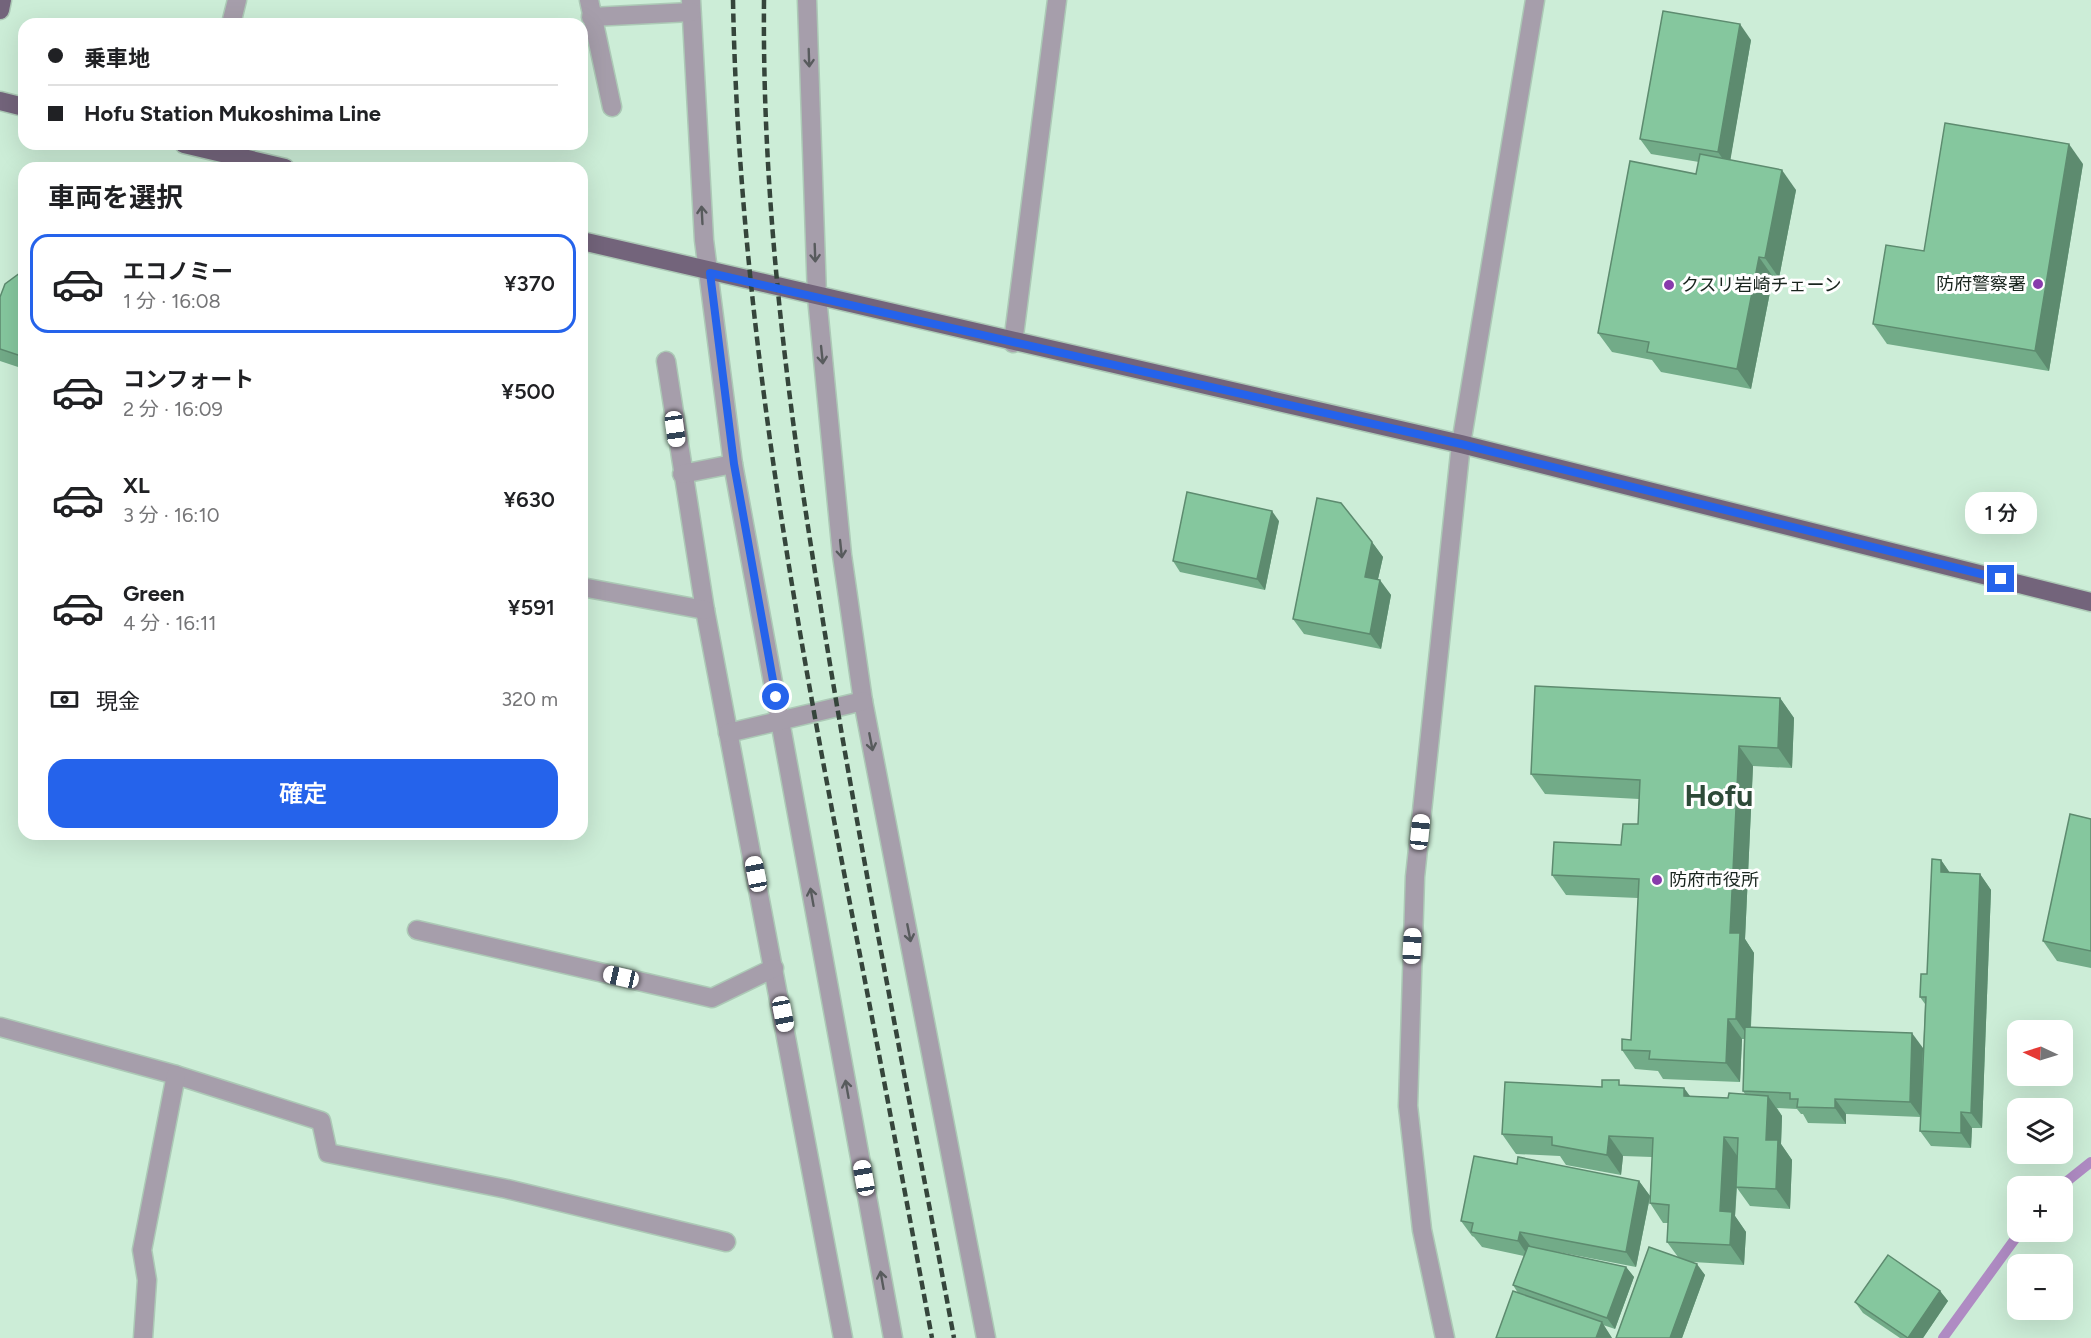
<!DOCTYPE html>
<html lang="ja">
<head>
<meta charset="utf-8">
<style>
  body { margin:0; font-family:Figtree,"Noto Sans JP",sans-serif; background:#f6f6f6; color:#202124; height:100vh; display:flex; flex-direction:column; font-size:22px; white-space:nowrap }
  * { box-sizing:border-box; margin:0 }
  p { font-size:20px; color:#757577 }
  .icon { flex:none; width:33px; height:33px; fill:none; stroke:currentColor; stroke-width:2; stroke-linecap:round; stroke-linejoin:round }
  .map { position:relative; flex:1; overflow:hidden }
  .sheet { position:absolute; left:18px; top:162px; width:570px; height:678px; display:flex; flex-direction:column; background:#fff; border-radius:18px; box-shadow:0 6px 24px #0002 }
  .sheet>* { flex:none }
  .top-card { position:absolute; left:18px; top:18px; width:570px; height:132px; border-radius:18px; box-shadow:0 6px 24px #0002; display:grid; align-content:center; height:132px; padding:0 30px; background:#fff }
  .needle { width:39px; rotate:274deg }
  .controls { position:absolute; left:2007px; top:1020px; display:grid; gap:12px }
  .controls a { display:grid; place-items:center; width:66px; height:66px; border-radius:12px; background:#fff; box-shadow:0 6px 24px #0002; font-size:30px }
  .end { position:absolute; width:27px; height:27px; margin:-14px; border:8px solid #2563eb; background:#fff; box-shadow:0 0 0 3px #fff }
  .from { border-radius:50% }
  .bubble { position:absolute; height:42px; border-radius:18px; background:#fff; box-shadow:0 6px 24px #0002; font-size:20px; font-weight:600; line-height:42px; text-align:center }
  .car { position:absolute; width:18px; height:36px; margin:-18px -9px; border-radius:8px; box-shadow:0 0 4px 2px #0007; background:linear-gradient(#fff 24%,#345 0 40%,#fff 0 76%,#345 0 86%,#fff 0) }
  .top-card b { display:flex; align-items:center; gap:21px; height:57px; font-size:22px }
  .top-card b+b { border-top:2px solid #e0e0e0 }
  .top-card i { width:15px; height:15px; background:#202124 }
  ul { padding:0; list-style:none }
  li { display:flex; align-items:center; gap:18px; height:99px; margin:0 12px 9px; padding:0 18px; border:3px solid transparent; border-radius:18px }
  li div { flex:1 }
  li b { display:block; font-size:22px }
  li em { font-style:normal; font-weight:600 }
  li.selected { border-color:#2563eb }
  li>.icon { width:54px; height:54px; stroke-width:1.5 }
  h2 { padding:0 30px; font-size:27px; line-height:72px }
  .pay { display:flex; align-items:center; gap:15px; height:66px; padding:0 30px; font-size:22px }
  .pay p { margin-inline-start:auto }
  .button { display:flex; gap:12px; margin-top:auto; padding:12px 30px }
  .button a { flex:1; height:69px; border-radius:18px; background:#2563eb; color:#fff; font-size:24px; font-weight:600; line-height:69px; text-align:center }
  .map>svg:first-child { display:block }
</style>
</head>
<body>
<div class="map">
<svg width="2091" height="1338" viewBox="0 0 2091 1338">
  <rect width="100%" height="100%" fill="#ccedd7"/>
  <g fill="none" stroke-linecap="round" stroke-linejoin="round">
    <g stroke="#af8bc3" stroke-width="10">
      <path d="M2061,1186L2091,1162"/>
      <path d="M1943,1338L2020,1232"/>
    </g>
    <g stroke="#acc9b6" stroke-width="21">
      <g id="minor">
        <path d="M589,0L612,107"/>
        <path d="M691,0L704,240L733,464L893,1338"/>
        <path d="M807,0L817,297L842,555L863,701L986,1338"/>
        <path d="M591,17L691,12"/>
        <path d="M231,24L237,0"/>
        <path d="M1013,343L1057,0"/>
        <path d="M666,361L705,610L843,1338"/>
        <path d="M682,474L733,464"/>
        <path d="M582,587L705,610"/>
        <path d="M728,733L863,701"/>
        <path d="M417,930L712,998L774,968"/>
        <path d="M0,1027L176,1075L321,1121L328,1153L507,1189L726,1242"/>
        <path d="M143,1338L147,1280L142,1250L176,1075"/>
        <path d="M1445,1338L1422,1230L1408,1106L1415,877L1461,444L1535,0"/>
      </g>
    </g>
    <g stroke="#acc9b6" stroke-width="21">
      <g id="major">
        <path d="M0,10L2,0"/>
        <path d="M0,101L24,107"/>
        <path d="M184,144L285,168"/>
        <path d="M582,241L1461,444L2091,602"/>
      </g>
    </g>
    <use href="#minor" stroke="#a69eab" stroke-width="18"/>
    <use href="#major" stroke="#73647b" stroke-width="18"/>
    <g stroke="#35453b" stroke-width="4.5" stroke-dasharray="9 4.5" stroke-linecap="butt">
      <path d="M733,0C739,320 798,637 859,950C884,1079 908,1209 932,1338"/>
      <path d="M764,0C762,204 788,407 821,609C860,853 909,1095 954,1338"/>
    </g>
  </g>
  <g fill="#72ab88">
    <path d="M1751,40L1730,160L1796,190L1779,278L1773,277L1751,389L1661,372L1652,360L1612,352L1598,333L1696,174L1699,162L1651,154L1640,139Z"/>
    <path d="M2083,164L2049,371L1887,344L1873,324L1924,251Z"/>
    <path d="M24,270V369L0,361V297Z"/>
    <path d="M1279,521L1265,590L1180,572L1173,561Z"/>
    <path d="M1372,542L1383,557L1378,579L1391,595L1381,649L1304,634L1293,619Z"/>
    <path d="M1780,698L1794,718L1792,768L1753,766L1745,939L1754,953L1751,1027L1923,1048L1921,1117L1846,1114V1124L1808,1123L1803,1114H1801L1797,1109L1777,1108L1782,1116L1781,1144L1792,1160L1790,1209L1750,1206L1737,1188L1735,1216L1746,1232L1744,1265L1693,1262L1705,1275L1682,1338H1616L1678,1257L1667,1242L1668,1223H1663L1650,1203V1197L1636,1267L1553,1251L1626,1267L1634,1277L1615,1329L1603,1325L1612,1338L1518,1293L1513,1285L1524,1256L1482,1247L1474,1237L1472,1236L1461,1221L1517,1164L1639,1181L1650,1196L1652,1157L1623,1156L1621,1175L1566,1165L1560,1156L1516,1154L1502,1134L1602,1087L1623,1085L1684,1088L1690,1096L1728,1098L1745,1094L1743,1091L1744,1039H1742L1740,1082L1663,1079L1658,1071L1635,1069L1622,1050L1631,1040L1638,898L1566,895L1552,875L1621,845L1638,824L1639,799L1545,794L1531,774Z"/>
    <path d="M2091,819V968L2057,961L2043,941Z"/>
    <path d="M1941,860L1950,873L1980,874L1991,890L1982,1128H1972L1971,1148L1931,1146L1920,1131L1925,1004L1920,997L1927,974Z"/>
    <path d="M1940,1291L1948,1301L1923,1338H1900L1863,1313L1855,1302Z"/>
  </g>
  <g fill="#5d8b6f">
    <path d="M1740,24L1751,40L1729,168L1718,152Z"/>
    <path d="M2069,144L2083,164L2049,371L2035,351Z"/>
    <path d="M1782,170L1796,190L1779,278L1765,258Z"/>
    <path d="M1759,257L1773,277L1751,389L1737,369Z"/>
    <path d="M1272,511L1279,521L1265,590L1257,579Z"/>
    <path d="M1372,542L1383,557L1375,592L1365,577Z"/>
    <path d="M1380,580L1391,595L1381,649L1370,634Z"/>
    <path d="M1780,698L1794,718L1792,768L1778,748Z"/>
    <path d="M1739,746L1753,766L1745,939L1754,953L1750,1039L1736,1019L1730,933Z"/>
    <path d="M1941,860L1952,876L1941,872Z"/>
    <path d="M1980,874L1991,890L1982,1128L1971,1113Z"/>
    <path d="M1728,1019L1742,1039L1740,1082L1726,1063Z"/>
    <path d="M1912,1033L1923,1048L1921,1117L1910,1102Z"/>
    <path d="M1684,1088L1698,1108L1684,1096Z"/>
    <path d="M1768,1096L1782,1116L1781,1144L1792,1160L1790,1209L1776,1189L1766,1140Z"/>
    <path d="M1835,1099L1846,1114V1124L1835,1108Z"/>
    <path d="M1961,1112L1972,1128L1971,1148L1961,1133Z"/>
    <path d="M1609,1136L1623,1156L1621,1175L1607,1155Z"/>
    <path d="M1724,1137L1738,1157L1735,1216L1746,1232L1744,1265L1730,1245L1720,1211Z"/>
    <path d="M1639,1181L1650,1196L1636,1267L1626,1252Z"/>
    <path d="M1520,1232L1531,1247L1529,1257L1518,1241Z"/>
    <path d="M1697,1264L1705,1275L1682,1338H1670Z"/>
    <path d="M1626,1267L1634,1277L1615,1329L1607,1318Z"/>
    <path d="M1940,1291L1948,1301L1923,1338H1908Z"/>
    <path d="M1602,1322L1612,1338H1596Z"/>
  </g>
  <g fill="#85c79e" stroke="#5d8b6f" stroke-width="1.5">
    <path d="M1663,11L1740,24L1718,152L1640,139Z"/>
    <path d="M1945,123L2069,144L2035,351L1873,324L1886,245L1924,251Z"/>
    <path d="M1700,154L1782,170L1765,258L1759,257L1737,369L1647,352L1649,342L1598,333L1630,161L1696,174Z"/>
    <path d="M24,270V357L0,349V297L5,284Z"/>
    <path d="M1187,492L1272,511L1257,579L1173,561Z"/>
    <path d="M1317,498L1341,503L1372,542L1365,577L1380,580L1370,634L1293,619Z"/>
    <path d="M1535,686L1780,698L1778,748L1739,746L1730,933H1740L1736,1019H1728L1726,1063L1649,1059L1650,1051L1622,1050V1039L1631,1040L1639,879L1552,875L1554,842L1621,845L1623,824H1638L1640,780L1531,774Z"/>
    <path d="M2070,814L2091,819V951L2043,941Z"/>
    <path d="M1932,859L1941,860V872L1980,874L1971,1113L1961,1112V1133L1920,1131L1926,997H1920L1921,974H1927Z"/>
    <path d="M1745,1027L1912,1033L1910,1102L1835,1099V1108L1797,1107L1798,1099H1790V1093L1743,1091Z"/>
    <path d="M1602,1080H1619V1085L1684,1088V1096L1728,1098L1729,1093L1768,1096L1766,1140H1778L1776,1189L1736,1187L1738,1138L1724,1137L1720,1211L1732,1212L1730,1245L1667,1242L1669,1205L1650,1203L1653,1138L1609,1136L1607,1155L1552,1145V1137L1502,1134L1505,1082L1602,1087Z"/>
    <path d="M1474,1156L1517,1164L1518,1157L1639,1181L1626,1252L1520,1232L1518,1241L1471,1232L1473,1223L1461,1221Z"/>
    <path d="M1528,1246L1626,1267L1607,1318L1513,1285Z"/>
    <path d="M1649,1247L1697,1264L1670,1338H1616Z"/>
    <path d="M1888,1255L1940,1291L1908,1338L1855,1302Z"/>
    <path d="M1513,1291L1602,1322L1596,1338H1496Z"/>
  </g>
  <defs><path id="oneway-shaft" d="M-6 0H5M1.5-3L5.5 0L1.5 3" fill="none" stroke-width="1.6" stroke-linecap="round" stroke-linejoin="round" transform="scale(1.5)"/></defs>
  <g stroke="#585b5d">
    <use href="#oneway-shaft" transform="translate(809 58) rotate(88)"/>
    <use href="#oneway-shaft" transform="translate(702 215) rotate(-93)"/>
    <use href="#oneway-shaft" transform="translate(815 253) rotate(88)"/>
    <use href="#oneway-shaft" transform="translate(822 355) rotate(84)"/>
    <use href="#oneway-shaft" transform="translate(841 549) rotate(84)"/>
    <use href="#oneway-shaft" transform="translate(871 742) rotate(79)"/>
    <use href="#oneway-shaft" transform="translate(812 897) rotate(-100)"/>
    <use href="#oneway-shaft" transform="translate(909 933) rotate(79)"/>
    <use href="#oneway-shaft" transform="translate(847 1089) rotate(-100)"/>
    <use href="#oneway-shaft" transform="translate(882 1280) rotate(-100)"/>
  </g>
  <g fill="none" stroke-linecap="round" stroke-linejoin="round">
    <path stroke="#2563eb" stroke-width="8" d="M776,697L734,464L710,273L1461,444L2001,579"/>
  </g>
  <g fill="#883bac" stroke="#fff" stroke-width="2">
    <circle cx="2038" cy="284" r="6"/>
    <circle cx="1669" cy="285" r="6"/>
    <circle cx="1657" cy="880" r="6"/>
  </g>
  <g text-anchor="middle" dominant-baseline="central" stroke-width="6" stroke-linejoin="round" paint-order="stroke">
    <g font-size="18" fill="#19251e" stroke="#fff" text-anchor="start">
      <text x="2026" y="284" text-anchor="end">防府警察署</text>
      <text x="1681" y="285">クスリ岩崎チェーン</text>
      <text x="1669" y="880">防府市役所</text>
    </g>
    <g font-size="30" font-weight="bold" fill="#2d4a38" stroke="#fff">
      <text x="1719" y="795">Hofu</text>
    </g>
  </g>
</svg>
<div class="controls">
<a><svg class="needle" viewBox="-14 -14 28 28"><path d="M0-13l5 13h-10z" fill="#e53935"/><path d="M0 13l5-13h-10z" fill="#757577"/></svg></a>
<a><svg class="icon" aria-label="layers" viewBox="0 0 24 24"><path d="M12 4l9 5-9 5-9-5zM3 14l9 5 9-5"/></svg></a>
<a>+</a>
<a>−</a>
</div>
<i class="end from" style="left:776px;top:697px"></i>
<i class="end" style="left:2001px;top:579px"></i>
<div class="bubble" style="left:1965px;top:492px;width:72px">1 分</div>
<i class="car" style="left:675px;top:429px;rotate:172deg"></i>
<i class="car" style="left:1420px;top:832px;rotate:6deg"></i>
<i class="car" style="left:756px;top:874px;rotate:349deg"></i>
<i class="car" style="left:1412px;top:946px;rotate:3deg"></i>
<i class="car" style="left:621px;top:977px;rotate:283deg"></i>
<i class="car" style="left:783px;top:1014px;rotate:169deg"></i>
<i class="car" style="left:864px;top:1178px;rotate:350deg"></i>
<div class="top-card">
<b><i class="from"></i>乗車地</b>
<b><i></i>Hofu Station Mukoshima Line</b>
</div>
<section class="sheet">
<h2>車両を選択</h2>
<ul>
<li class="selected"><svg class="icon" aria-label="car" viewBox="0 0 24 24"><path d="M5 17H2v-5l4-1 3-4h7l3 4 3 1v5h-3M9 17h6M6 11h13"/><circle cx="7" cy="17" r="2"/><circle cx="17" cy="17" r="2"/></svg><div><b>エコノミー</b><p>1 分 · 16:08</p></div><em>¥370</em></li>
<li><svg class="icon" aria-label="car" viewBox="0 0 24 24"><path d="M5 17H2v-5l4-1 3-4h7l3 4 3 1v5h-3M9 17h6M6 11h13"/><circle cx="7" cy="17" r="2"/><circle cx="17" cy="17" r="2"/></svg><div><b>コンフォート</b><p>2 分 · 16:09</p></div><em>¥500</em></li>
<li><svg class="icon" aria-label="car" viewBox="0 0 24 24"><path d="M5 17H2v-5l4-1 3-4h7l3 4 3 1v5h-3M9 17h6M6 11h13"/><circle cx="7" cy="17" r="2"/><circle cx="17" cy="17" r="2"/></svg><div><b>XL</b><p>3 分 · 16:10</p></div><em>¥630</em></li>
<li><svg class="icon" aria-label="car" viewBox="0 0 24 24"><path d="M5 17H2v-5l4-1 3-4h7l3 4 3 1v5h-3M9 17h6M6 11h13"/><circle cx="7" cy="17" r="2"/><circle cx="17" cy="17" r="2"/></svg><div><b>Green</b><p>4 分 · 16:11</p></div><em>¥591</em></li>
</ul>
<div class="pay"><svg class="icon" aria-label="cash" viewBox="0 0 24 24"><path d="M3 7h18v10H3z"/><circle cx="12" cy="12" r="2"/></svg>現金<p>320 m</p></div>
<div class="button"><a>確定</a></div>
</section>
</div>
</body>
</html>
